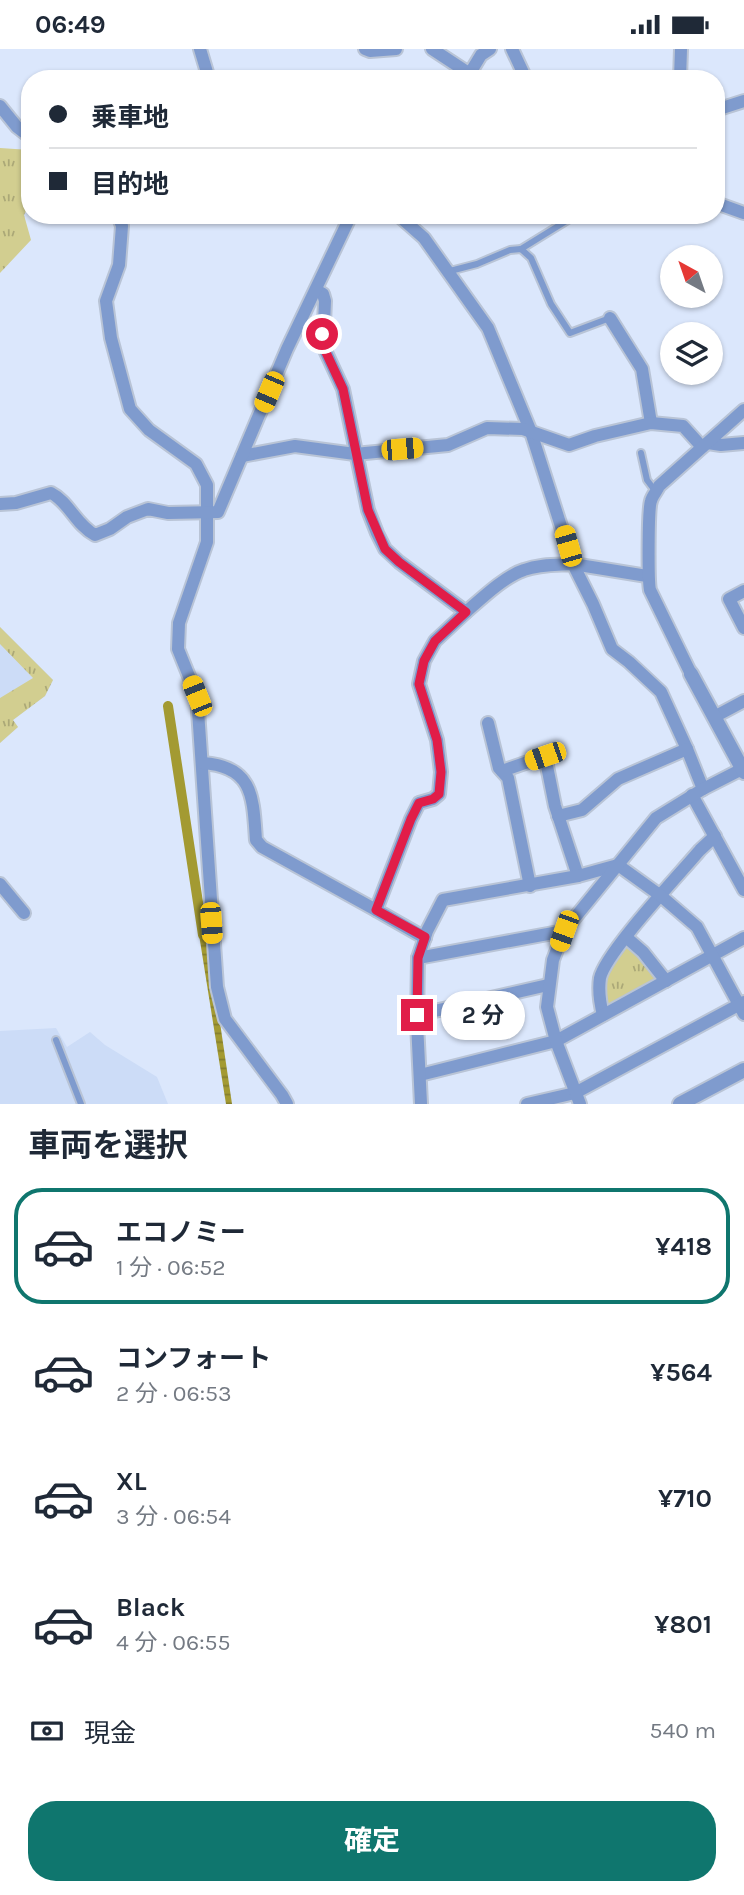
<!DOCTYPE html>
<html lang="ja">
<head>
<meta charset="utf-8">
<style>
  body { margin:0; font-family:Karla,"Noto Sans JP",sans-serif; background:#f2f2f3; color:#1f2937; height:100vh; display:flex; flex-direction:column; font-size:26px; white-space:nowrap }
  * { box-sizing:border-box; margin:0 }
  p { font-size:23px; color:#747a83 }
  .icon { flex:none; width:38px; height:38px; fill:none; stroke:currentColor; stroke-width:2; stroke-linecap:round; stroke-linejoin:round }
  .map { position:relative; height:1055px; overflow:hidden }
  .drawer { display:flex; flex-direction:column; background:#fff; flex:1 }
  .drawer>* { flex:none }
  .top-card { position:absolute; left:21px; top:21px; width:704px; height:154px; border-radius:28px; box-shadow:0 2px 5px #0004; display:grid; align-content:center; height:154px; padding:0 28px; background:#fff }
  .needle { width:46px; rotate:320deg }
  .fabs { position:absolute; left:660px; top:196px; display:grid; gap:14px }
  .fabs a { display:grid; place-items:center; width:63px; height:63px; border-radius:50%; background:#fff; box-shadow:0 2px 5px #0004; font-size:35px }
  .end { position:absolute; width:32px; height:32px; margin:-16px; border:9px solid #e11d48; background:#fff; box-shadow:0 0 0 4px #fff }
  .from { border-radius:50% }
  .bubble { position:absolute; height:49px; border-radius:24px; background:#fff; box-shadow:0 2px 5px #0004; font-size:23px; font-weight:700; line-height:49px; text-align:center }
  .car { position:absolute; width:21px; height:42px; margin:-21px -10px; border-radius:9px; box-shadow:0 0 5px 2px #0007; background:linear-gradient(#f5c518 24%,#345 0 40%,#f5c518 0 76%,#345 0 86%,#f5c518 0) }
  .top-card b { display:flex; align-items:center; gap:24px; height:66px; font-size:26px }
  .top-card b+b { border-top:2px solid #e0e1e3 }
  .top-card i { width:18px; height:18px; background:#1f2937 }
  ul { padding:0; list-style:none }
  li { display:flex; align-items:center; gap:21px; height:116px; margin:0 14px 10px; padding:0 14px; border:4px solid transparent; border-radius:28px }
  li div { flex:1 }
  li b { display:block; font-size:26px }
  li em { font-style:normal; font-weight:700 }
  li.on { border-color:#0f766e }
  li>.icon { width:63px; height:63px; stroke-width:1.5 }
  h2 { padding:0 28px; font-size:32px; line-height:84px }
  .pay { display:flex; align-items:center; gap:18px; height:77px; padding:0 28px; font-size:26px }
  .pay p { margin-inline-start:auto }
  .button { display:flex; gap:14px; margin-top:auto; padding:14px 28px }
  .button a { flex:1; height:80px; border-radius:28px; background:#0f766e; color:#fff; font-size:28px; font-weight:700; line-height:80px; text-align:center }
  .status { display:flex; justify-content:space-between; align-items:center; height:49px; padding:0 35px; background:#fff; direction:ltr }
  .status svg { height:19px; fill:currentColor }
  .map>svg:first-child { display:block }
</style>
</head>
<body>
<div class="status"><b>06:49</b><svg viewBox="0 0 49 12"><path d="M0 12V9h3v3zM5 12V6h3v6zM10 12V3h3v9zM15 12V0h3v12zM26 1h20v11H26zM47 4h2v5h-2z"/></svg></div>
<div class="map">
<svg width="744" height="1055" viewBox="0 0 744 1055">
  <defs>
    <pattern id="grass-tufts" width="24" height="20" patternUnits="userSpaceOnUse" patternTransform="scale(1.75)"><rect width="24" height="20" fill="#d2ce90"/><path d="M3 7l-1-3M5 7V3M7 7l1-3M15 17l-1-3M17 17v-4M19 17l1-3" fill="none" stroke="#aba877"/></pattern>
    <pattern id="water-rules" width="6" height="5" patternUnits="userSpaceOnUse" patternTransform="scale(1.75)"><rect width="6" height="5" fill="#a39a32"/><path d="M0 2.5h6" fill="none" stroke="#857e2c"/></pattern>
  </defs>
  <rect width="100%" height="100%" fill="#dbe7fc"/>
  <g fill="#ccdcf7">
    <path d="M0,578L53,631L45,647L13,671L18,678L0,694Z"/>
    <path d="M56,979L67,998L90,983L105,996L157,1028L168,1055H0V982Z"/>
  </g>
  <g fill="url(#grass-tufts)">
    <path d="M0,99L30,101V154L24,166L31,191L0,224Z"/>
    <path d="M0,578L53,631L45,647L13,671L18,678L0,694V649L33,629L0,595Z"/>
    <path d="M629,895L657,931L608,959L604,956C603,933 608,908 629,895Z"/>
  </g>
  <path fill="url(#water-rules)" d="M205,872L232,1055H226L197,873Z"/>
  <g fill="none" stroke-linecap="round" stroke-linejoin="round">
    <path stroke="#a39a32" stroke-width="10" d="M168,657L203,886"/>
    <g stroke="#b9c4d6" stroke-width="10">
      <g id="service">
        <path d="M521,200L576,166"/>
        <path d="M450,222L477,215L510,201L521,200L531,209L551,255L570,284L610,269"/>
        <path d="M641,404L647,431L656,443"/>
        <path d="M56,991L81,1055"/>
      </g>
    </g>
    <g stroke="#b9c4d6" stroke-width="16">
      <g id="minor">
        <path d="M200,0L209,30"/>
        <path d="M365,0L370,2L396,0"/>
        <path d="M432,0L470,25"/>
        <path d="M512,0L526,30"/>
        <path d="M467,29L481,6L490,0"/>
        <path d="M680,30L681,0"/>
        <path d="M0,57L17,78L30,88"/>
        <path d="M716,61L744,52"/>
        <path d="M716,154L744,164"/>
        <path d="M118,166L122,177L119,216L106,252L111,289L130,360L149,381L196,415L207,436V493L179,574L178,600L197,647L217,938L225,970L282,1046L287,1055"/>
        <path d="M398,166L424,189L488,279L531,383L573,515L647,527"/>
        <path d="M316,241L323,245L325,252L323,297L343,340L368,461L377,484L385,500L399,513L466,563C481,550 505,527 524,521C540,515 557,516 573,515L593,555L612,600L629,613L661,643L687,700L703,740"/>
        <path d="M610,269L642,320L651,374"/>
        <path d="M708,394L721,396L744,394"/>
        <path d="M242,407L295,397L355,405L448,396L487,379L523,380L569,396L595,387L651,374L683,377L702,398"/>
        <path d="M0,455L16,454L51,444C69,453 76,476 95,486L110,480L127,468L148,460L168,464L218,463L287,300L351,166"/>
        <path d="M744,542L729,550L744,579"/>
        <path d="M691,625L650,541C648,532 648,460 651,452C652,447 657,442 659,437L744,361"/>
        <path d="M714,668L744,652"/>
        <path d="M488,674L499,719L508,729L530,837"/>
        <path d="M202,714C254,717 253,749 256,791L262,798L376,861"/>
        <path d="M502,722L545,707L555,757L578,827"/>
        <path d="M692,746L744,841"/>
        <path d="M558,767L582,761L618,730L687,700"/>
        <path d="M0,835L24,864"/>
        <path d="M425,889L376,861L411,770L419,754L433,750L439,745L441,723L437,691L419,635L424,612L435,592L466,563"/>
        <path d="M627,889L643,903L666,932"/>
        <path d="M418,909L564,882"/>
        <path d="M417,966L548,936"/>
        <path d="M603,966C600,954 598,942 600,929C606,903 679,826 700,801L715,787"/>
        <path d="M420,1026L556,992L744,889"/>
        <path d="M421,1055L417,974L418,909L427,882L443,851L578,827L618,816L661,847L697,878L744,965"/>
        <path d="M527,1055L575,1044L744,953"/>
        <path d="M580,1055L556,992L547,958L553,911L564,882L656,769L703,740L744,719"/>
      </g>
    </g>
    <g stroke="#b9c4d6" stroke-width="18">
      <g id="tertiary">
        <path d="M691,625L744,723"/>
        <path d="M680,1055L744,1021"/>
      </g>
    </g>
    <use href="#service" stroke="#7f9bce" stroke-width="6"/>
    <use href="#minor" stroke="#7f9bce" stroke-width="12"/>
    <use href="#tertiary" stroke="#7f9bce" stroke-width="14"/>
  </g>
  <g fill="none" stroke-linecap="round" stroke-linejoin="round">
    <path stroke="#e11d48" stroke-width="9" d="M322,285L323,297L343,340L368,461L385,500L399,513L466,563L435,592L424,612L419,635L437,691L441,723L439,745L433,750L419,754L411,770L376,861L425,888L418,909L417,966"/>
  </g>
</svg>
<div class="fabs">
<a><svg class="needle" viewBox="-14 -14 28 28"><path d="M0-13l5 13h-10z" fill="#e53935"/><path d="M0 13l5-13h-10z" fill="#747a83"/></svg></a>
<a><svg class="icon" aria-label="layers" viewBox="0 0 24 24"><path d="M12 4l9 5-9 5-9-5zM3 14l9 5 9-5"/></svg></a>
</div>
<i class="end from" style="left:322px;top:285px"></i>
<i class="end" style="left:417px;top:966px"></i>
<div class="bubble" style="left:441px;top:942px;width:84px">2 分</div>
<i class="car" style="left:269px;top:343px;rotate:203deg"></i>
<i class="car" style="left:402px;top:400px;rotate:85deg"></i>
<i class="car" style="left:568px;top:497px;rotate:344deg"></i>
<i class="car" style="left:197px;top:647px;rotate:338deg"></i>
<i class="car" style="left:545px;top:707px;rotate:251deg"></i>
<i class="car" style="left:211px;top:874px;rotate:176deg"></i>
<i class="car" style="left:564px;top:882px;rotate:200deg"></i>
<div class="top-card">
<b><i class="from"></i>乗車地</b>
<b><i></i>目的地</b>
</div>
</div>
<section class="drawer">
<h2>車両を選択</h2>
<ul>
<li class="on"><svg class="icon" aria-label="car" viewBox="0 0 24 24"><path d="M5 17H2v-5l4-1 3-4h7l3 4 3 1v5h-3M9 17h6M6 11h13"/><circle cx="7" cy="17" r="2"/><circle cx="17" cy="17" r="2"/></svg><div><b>エコノミー</b><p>1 分 · 06:52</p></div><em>¥418</em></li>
<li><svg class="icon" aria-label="car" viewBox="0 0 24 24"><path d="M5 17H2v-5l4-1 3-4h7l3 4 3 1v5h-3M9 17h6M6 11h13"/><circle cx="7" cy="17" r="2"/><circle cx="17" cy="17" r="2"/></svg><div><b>コンフォート</b><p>2 分 · 06:53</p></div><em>¥564</em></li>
<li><svg class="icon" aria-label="car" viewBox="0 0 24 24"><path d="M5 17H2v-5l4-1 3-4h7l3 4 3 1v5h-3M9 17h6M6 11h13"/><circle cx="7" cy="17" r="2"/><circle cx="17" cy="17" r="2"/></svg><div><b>XL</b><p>3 分 · 06:54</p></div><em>¥710</em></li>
<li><svg class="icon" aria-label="car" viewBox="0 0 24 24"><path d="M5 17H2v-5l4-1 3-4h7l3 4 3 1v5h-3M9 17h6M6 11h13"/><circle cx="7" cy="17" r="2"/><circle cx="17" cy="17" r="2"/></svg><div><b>Black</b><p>4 分 · 06:55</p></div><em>¥801</em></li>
</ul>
<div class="pay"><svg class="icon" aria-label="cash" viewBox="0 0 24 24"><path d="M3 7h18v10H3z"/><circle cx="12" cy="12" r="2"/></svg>現金<p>540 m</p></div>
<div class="button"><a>確定</a></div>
</section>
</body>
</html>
